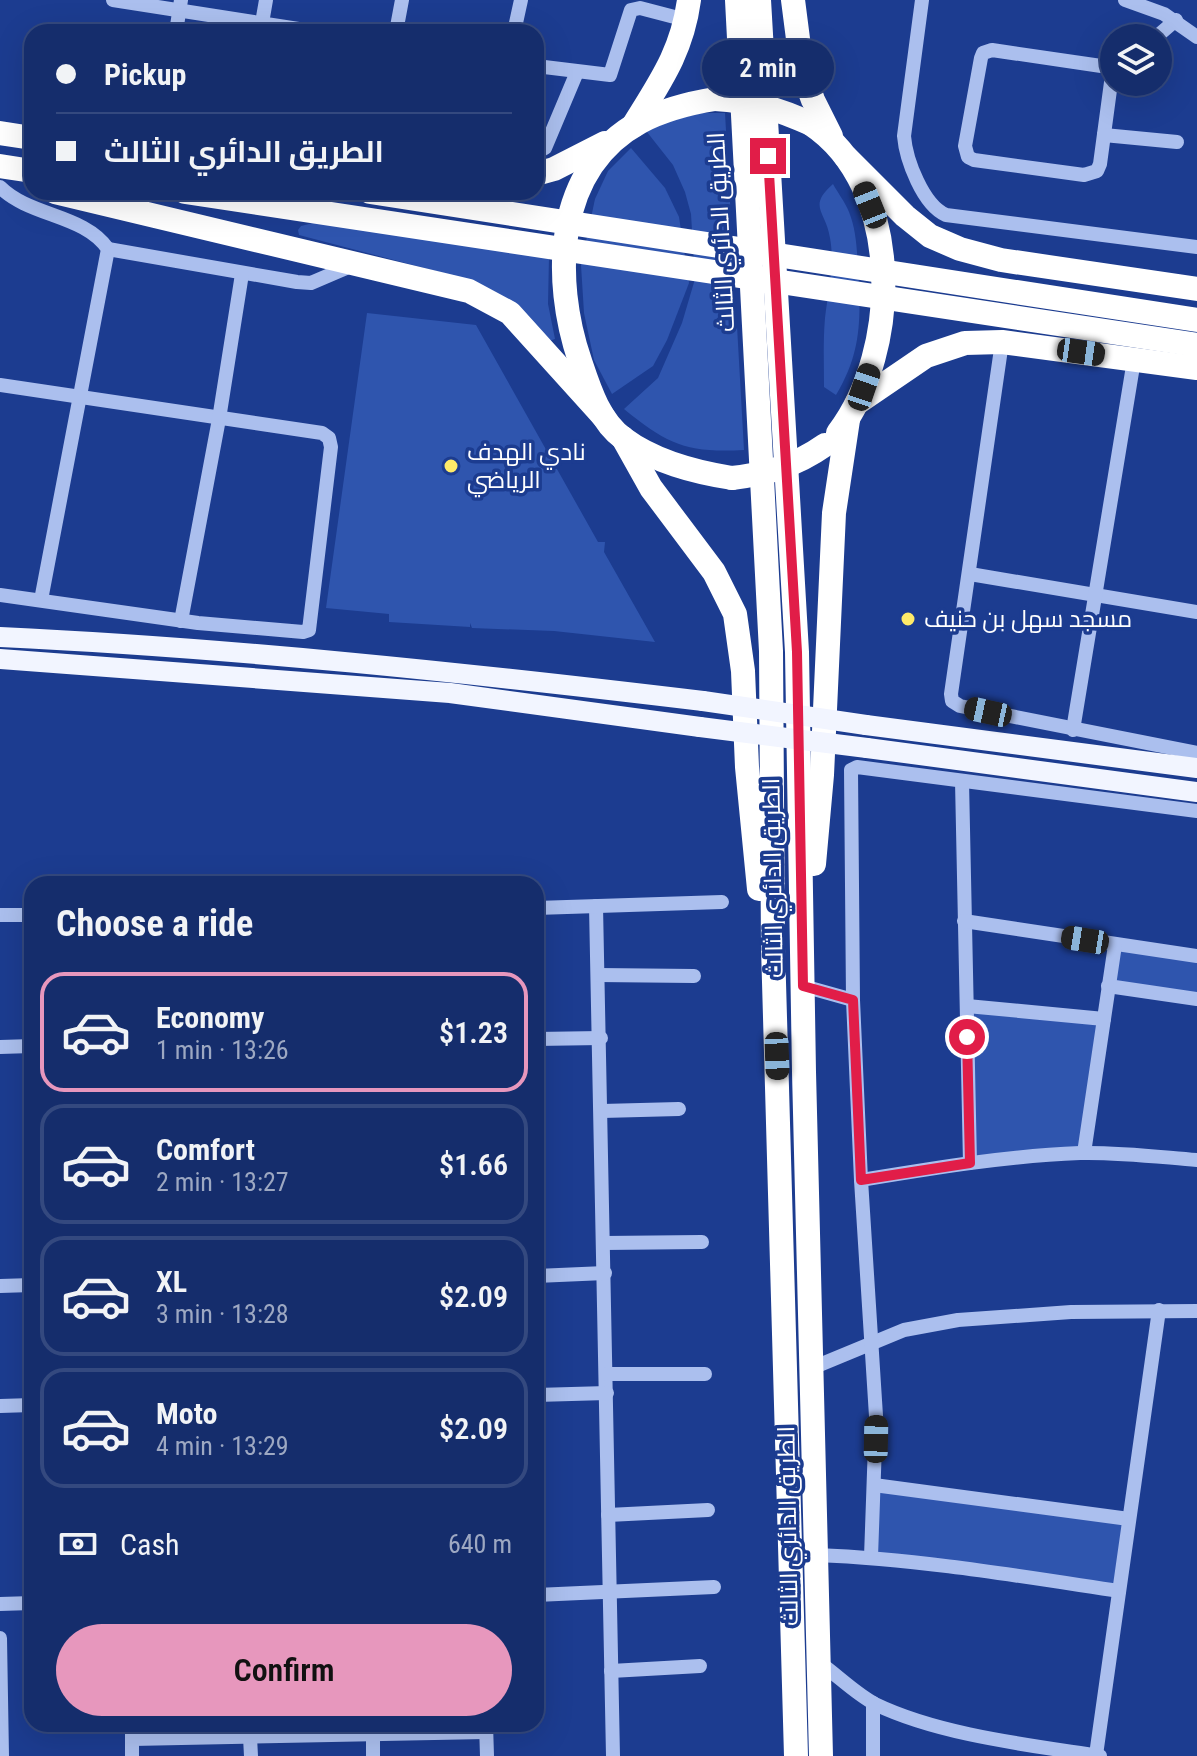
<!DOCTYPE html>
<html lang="en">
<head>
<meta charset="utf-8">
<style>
  body { margin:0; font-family:"Roboto Condensed",Cairo,sans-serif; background:#223974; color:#f1f3f6; height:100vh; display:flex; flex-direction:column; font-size:30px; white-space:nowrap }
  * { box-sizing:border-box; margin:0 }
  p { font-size:26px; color:#9da8c2 }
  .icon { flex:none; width:44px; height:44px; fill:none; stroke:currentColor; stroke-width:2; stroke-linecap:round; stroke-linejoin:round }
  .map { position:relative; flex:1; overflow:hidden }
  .details { position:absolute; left:24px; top:876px; width:520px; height:856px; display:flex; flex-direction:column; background:#152d6c; border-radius:24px; box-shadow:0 8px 32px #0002,0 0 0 2px #34497f }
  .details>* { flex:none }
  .banner { position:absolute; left:24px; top:24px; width:520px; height:176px; border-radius:24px; box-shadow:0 8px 32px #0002,0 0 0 2px #34497f; display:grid; align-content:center; height:176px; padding:0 32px; background:#152d6c }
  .controls { position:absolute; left:1100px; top:24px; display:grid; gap:16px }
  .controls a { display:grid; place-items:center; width:72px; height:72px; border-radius:50%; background:#152d6c; box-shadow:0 8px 32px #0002,0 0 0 2px #34497f; font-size:40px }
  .end { position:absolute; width:36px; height:36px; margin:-18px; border:10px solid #e11d48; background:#fff; box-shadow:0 0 0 4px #fff }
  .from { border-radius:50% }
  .bubble { position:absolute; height:56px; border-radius:28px; background:#152d6c; box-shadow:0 8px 32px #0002,0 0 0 2px #34497f; font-size:26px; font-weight:600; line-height:56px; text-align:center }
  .car { position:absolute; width:24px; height:48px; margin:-24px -12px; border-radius:10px; box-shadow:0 0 6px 2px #0007; background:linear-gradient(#222 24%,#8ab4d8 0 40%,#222 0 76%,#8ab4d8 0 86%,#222 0) }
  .banner b { display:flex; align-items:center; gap:28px; height:76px; font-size:30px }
  .banner b+b { border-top:2px solid #34497f }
  .banner i { width:20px; height:20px; background:#f1f3f6 }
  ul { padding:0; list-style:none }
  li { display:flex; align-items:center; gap:24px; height:120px; margin:0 16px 12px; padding:0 16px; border:4px solid #34497f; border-radius:24px }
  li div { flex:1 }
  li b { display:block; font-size:30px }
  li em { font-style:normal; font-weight:600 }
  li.current { border-color:#e797bd }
  li>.icon { width:72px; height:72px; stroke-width:1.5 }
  h2 { padding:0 32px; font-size:36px; line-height:96px }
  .pay { display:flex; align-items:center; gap:20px; height:88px; padding:0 32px; font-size:30px }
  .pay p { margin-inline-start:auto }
  .action { display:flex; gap:16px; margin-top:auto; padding:16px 32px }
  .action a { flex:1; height:92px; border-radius:48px; background:#e797bd; color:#111; font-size:32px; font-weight:600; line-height:92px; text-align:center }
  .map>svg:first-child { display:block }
</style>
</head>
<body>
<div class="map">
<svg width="1197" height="1756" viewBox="0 0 1197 1756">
  <rect width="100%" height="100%" fill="#1c3c90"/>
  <g fill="#2f55ae">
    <path d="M702,113H725L744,450C687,453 668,445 624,409L658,378L682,323L695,279L691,214L685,192L673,165L647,132L661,123Z"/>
    <path d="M631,148L665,188L679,217L689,283L667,340L653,366L612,394L594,360L584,313L581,265L595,199L608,171Z"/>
    <path d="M833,184C838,193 845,202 849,212C856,229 857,249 858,268C861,317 862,352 836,395L824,387C824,364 823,341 825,318C828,292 835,265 830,238C826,211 807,207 833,184Z"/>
    <path d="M317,222L549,257L548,304L555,339L549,341C522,310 509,296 470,280L299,235L298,230L301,226Z"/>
    <path d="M367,313L476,325L598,542H605L604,552L655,642L554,631L472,628L470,623V627L389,622V614L326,608Z"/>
    <path d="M1115,945L1197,957V999L1109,986Z"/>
    <path d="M966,1000L1103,1021L1084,1152L970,1162Z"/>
    <path d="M876,1485L1132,1520L1122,1591L873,1557Z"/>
  </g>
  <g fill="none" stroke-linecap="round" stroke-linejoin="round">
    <g stroke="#abbfee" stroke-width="14">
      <path d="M113,0L318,32"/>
      <path d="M922,0L904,136C906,160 923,205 946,215L1197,247"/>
      <path d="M1125,0L1164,14L1197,37"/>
      <path d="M262,23L266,0"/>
      <path d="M176,32L181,0"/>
      <path d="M396,32L402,0"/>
      <path d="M514,32L521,0"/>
      <path d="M1155,38L1176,20"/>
      <path d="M992,50L1108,67L1112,75L1100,164L1097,171L1084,175L974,160L968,157L965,146L981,58L983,53Z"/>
      <path d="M536,66L610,75L631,10L640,8L686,20"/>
      <path d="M1104,135L1177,142"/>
      <path d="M536,153L545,148L577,72"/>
      <path d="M0,187C30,217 84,214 108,249L41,600"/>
      <path d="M108,249L297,282L311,283L353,265"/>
      <path d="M1002,342L951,694L952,701L960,706L1197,753"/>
      <path d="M0,385L322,433L329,438L331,447L309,630L303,632L198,623L0,595"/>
      <path d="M970,574L1197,612"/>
      <path d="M181,621L219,419L242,274"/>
      <path d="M1073,730L1134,360"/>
      <path d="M962,781L970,1163"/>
      <path d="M596,906L613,1756"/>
      <path d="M536,908L722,902"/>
      <path d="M0,915H32"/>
      <path d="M964,921L1197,956"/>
      <path d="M598,975L694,976"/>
      <path d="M803,986L853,1000"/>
      <path d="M1108,986L1197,999"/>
      <path d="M967,1006L1104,1019"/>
      <path d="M536,1039L601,1038"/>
      <path d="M0,1047L32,1046"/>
      <path d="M602,1111L679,1109"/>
      <path d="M1084,1153L1115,945"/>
      <path d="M861,1180C934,1168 1006,1156 1080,1153C1119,1152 1159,1157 1197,1160"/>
      <path d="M604,1243L702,1242"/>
      <path d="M536,1276L605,1273"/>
      <path d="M0,1286L32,1285"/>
      <path d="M812,1368L904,1330L958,1320L1071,1312L1197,1311"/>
      <path d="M607,1374H705"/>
      <path d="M536,1395L607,1393"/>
      <path d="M0,1406L32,1405"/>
      <path d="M874,1485L1129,1519"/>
      <path d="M608,1515L708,1510"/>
      <path d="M817,1555C919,1559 1019,1576 1119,1591"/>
      <path d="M871,1557L876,1416L861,1180L853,1000L851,770L857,767L1197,811"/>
      <path d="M536,1595L714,1587"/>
      <path d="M0,1604L32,1603"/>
      <path d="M0,1638L2,1756"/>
      <path d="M820,1663C838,1676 856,1694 875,1704C939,1735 1029,1745 1100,1756"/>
      <path d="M611,1671L700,1666"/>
      <path d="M132,1724V1756"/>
      <path d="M486,1724L487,1756"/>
      <path d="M373,1734V1756"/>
      <path d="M250,1737L251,1756"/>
      <path d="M132,1739L486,1732"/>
      <path d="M1096,1755L1159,1310"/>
      <path d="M873,1756V1703"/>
    </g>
    <g stroke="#f2f5ff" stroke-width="20">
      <path d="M0,637C235,648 469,673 703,701"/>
      <path d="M0,659L450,693L700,727"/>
      <path d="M866,725L1197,768"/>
      <path d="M867,748L1197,792"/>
    </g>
    <g stroke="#fff" stroke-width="24">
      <path d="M737,0L771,651L773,947L796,1756"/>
      <path d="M759,0L797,652L804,1072L821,1756"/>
      <path d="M793,0L802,70L813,100L831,136"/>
      <path d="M715,99C690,103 663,110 640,122C554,169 552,279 580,361C589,388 599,421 624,439C655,462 694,472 732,478"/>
      <path d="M811,124C904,186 901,350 838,433"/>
      <path d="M633,126C660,82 682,52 689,0"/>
      <path d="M0,133L32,138"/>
      <path d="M846,157L905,216L930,236L960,249L1001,260L1197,289"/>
      <path d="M0,166L32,171"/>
      <path d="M536,174L554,169L605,143"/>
      <path d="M55,192L469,291L510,313L603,416"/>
      <path d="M857,403L926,356L965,343L1002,342L1197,368"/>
      <path d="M623,438L651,488L714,572L735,614L743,671L747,767L759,889"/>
      <path d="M814,864L822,775L834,513L848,420"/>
    </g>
    <g stroke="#f2f5ff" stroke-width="20">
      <path d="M703,701L866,725"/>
      <path d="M700,727L867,748"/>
    </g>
    <g stroke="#fff" stroke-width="24">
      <path d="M715,99C751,101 779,109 811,124"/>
      <path d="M185,192L1197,345"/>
      <path d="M370,192L1197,320"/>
      <path d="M732,478C767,474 795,466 825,445"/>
    </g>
  </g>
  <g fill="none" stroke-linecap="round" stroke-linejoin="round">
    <path stroke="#e11d48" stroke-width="10" d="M768,156L797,652L803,986L853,1000L861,1180L970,1163L967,1037"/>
  </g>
  <g fill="#feea69" stroke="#1c3c90" stroke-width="3">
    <circle cx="451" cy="466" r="8"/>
    <circle cx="908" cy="619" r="8"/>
  </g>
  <g text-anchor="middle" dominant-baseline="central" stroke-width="7" stroke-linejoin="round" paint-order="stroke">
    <g font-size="24" fill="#fff" stroke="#1c3c90">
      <text transform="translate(721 232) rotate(-93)">الطريق الدائري الثالث</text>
      <text transform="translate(773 878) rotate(-91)">الطريق الدائري الثالث</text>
      <text transform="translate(788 1526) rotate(-91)">الطريق الدائري الثالث</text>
    </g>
    <g font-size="24" fill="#fff" stroke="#1c3c90" text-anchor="start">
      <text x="467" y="452">نادي الهدف<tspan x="467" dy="28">الرياضي</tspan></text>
      <text x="924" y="619">مسجد سهل بن حنيف</text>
    </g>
  </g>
</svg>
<div class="controls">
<a><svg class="icon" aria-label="layers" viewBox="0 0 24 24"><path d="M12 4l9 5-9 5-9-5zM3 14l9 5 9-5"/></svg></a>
</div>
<i class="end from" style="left:967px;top:1037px"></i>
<i class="end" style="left:768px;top:156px"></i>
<div class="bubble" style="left:702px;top:40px;width:132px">2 min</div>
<i class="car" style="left:870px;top:205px;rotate:338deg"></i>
<i class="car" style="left:1081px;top:352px;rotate:98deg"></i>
<i class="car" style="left:864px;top:387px;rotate:19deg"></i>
<i class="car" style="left:988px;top:712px;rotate:282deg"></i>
<i class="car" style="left:1085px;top:940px;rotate:279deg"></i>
<i class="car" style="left:777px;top:1056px;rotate:178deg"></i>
<i class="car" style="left:876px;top:1439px;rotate:1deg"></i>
<div class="banner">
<b><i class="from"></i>Pickup</b>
<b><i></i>الطريق الدائري الثالث</b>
</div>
<section class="details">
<h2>Choose a ride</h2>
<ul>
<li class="current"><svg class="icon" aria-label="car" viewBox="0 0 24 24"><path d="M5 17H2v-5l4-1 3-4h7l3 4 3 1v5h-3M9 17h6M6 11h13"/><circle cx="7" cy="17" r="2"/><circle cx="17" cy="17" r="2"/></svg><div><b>Economy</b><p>1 min · 13:26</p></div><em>$1.23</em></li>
<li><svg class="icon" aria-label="car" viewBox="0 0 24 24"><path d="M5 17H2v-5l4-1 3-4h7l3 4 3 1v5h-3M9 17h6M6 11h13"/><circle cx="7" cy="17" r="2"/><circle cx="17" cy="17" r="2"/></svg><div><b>Comfort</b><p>2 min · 13:27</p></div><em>$1.66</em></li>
<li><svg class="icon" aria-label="car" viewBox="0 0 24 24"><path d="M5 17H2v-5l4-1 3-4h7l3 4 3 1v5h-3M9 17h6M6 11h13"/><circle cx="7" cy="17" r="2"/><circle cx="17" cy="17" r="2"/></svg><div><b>XL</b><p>3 min · 13:28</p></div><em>$2.09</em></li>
<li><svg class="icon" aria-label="car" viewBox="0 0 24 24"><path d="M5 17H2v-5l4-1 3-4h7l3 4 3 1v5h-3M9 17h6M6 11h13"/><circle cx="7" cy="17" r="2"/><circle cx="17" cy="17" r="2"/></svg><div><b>Moto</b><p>4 min · 13:29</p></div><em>$2.09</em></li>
</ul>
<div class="pay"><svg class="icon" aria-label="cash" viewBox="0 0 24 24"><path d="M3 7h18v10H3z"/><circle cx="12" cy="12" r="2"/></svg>Cash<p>640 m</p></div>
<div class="action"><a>Confirm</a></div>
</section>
</div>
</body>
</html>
